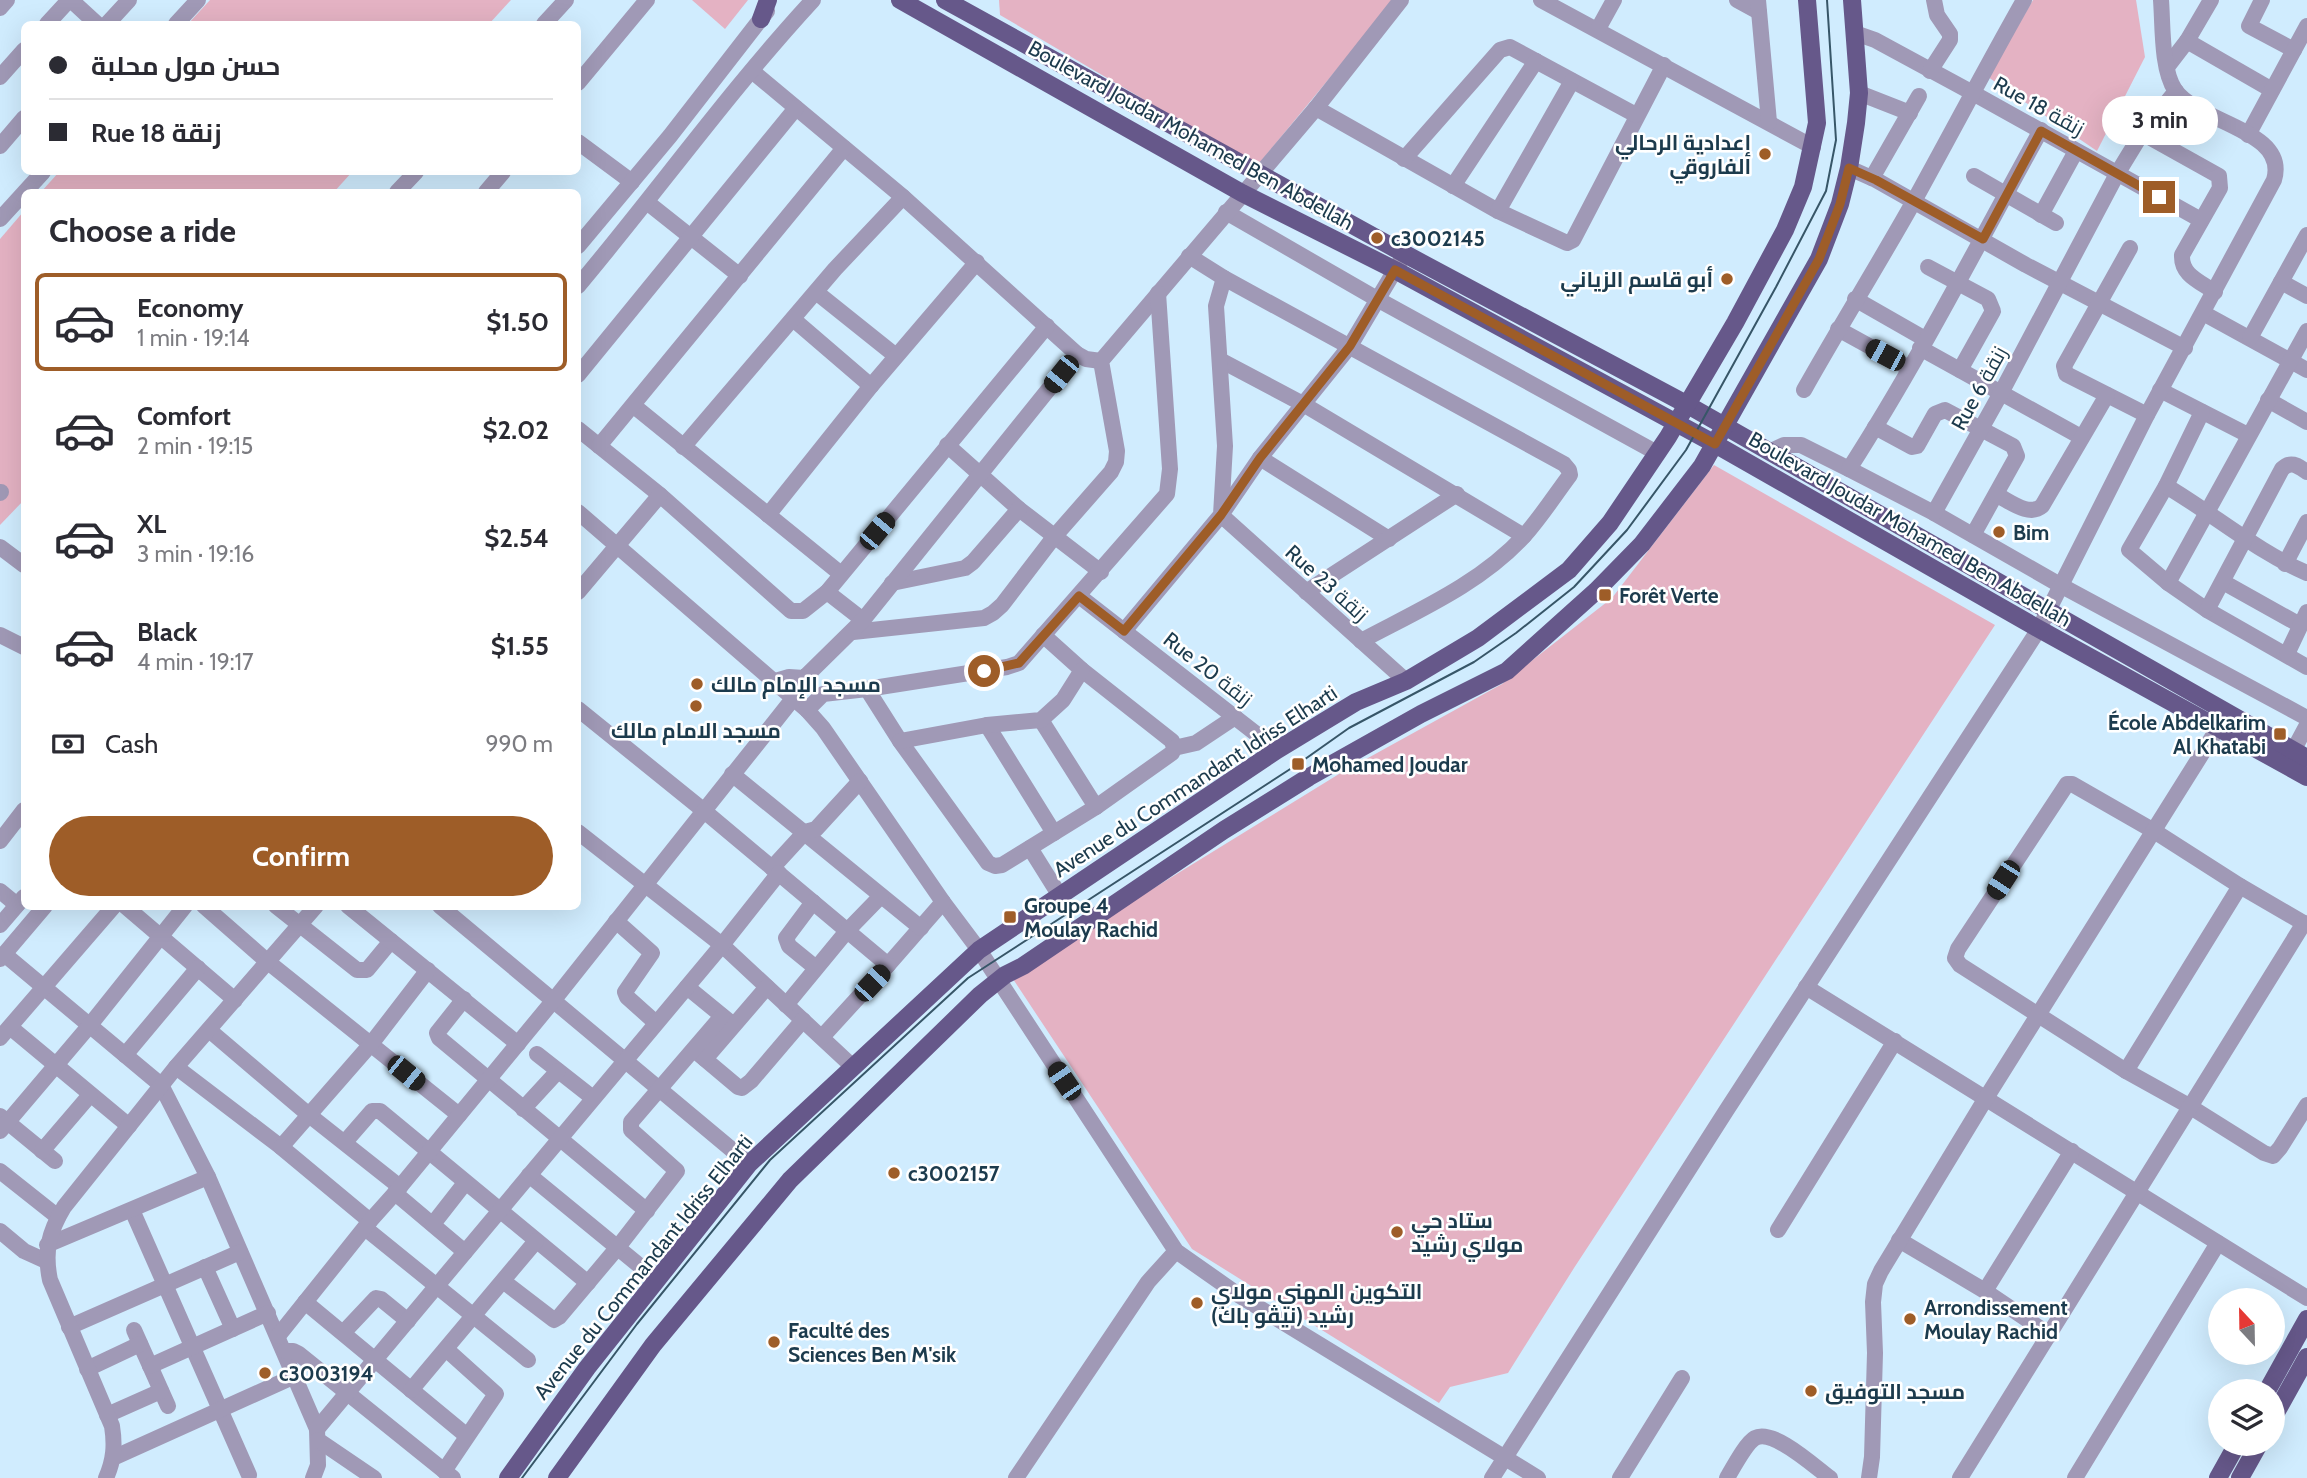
<!DOCTYPE html>
<html lang="en">
<head>
<meta charset="utf-8">
<style>
  body { margin:0; font-family:Cabin,Cairo,sans-serif; background:#f7f7f7; color:#2b2b33; height:100vh; display:flex; flex-direction:column; font-size:26px; white-space:nowrap }
  * { box-sizing:border-box; margin:0 }
  p { font-size:23px; color:#7c7c81 }
  .icon { flex:none; width:38px; height:38px; fill:none; stroke:currentColor; stroke-width:2; stroke-linecap:round; stroke-linejoin:round }
  .map { position:relative; flex:1; overflow:hidden }
  .side { position:absolute; left:21px; top:189px; width:560px; height:721px; display:flex; flex-direction:column; background:#fff; border-radius:10px; box-shadow:0 7px 28px #0002 }
  .side>* { flex:none }
  .top-card { position:absolute; left:21px; top:21px; width:560px; height:154px; border-radius:10px; box-shadow:0 7px 28px #0002; display:grid; align-content:center; height:154px; padding:0 28px; background:#fff }
  .needle { width:46px; rotate:338deg }
  .tools { position:absolute; left:2208px; top:1288px; display:grid; gap:14px }
  .tools a { display:grid; place-items:center; width:77px; height:77px; border-radius:50%; background:#fff; box-shadow:0 7px 28px #0002; font-size:35px }
  .end { position:absolute; width:32px; height:32px; margin:-16px; border:9px solid #9e5d28; background:#fff; box-shadow:0 0 0 4px #fff }
  .from { border-radius:50% }
  .bubble { position:absolute; height:49px; border-radius:24px; background:#fff; box-shadow:0 7px 28px #0002; font-size:23px; font-weight:800; line-height:49px; text-align:center }
  .car { position:absolute; width:21px; height:42px; margin:-21px -10px; border-radius:9px; box-shadow:0 0 5px 2px #0007; background:linear-gradient(#222 24%,#8ab4d8 0 40%,#222 0 76%,#8ab4d8 0 86%,#222 0) }
  .top-card b { display:flex; align-items:center; gap:24px; height:66px; font-size:26px }
  .top-card b+b { border-top:2px solid #e1e1e2 }
  .top-card i { width:18px; height:18px; background:#2b2b33 }
  ul { padding:0; list-style:none }
  li { display:flex; align-items:center; gap:21px; height:98px; margin:0 14px 10px; padding:0 14px; border:4px solid transparent; border-radius:10px }
  li div { flex:1 }
  li b { display:block; font-size:26px }
  li em { font-style:normal; font-weight:800 }
  li.current { border-color:#9e5d28 }
  li>.icon { width:63px; height:63px; stroke-width:1.5 }
  h2 { padding:0 28px; font-size:32px; line-height:84px }
  .pay { display:flex; align-items:center; gap:18px; height:77px; padding:0 28px; font-size:26px }
  .pay p { margin-inline-start:auto }
  .action { display:flex; gap:14px; margin-top:auto; padding:14px 28px }
  .action a { flex:1; height:80px; border-radius:42px; background:#9e5d28; color:#fff; font-size:28px; font-weight:800; line-height:80px; text-align:center }
  .map>svg:first-child { display:block }
</style>
</head>
<body>
<div class="map">
<svg width="2307" height="1478" viewBox="0 0 2307 1478">
  <rect width="100%" height="100%" fill="#d0ecfe"/>
  <g fill="#e4b2c3">
    <path d="M210,0H511L489,24H188Z"/>
    <path d="M692,0H748L725,29Z"/>
    <path d="M999,0H1394L1257,166L1000,15Z"/>
    <path d="M2033,0H2136L2145,57L2097,151L1988,77Z"/>
    <path d="M59,172H352L334,192H41Z"/>
    <path d="M24,211V500L0,525V239Z"/>
    <path d="M1714,465L1995,625L1574,1268L1508,1373L1450,1387L1439,1403L1192,1249L1011,976L1339,774L1502,684L1612,598Z"/>
  </g>
  <g fill="none" stroke-linecap="round" stroke-linejoin="round">
    <g stroke="#a099b6" stroke-width="16">
      <path d="M71,0L97,24"/>
      <path d="M1541,0L1813,147"/>
      <path d="M1737,0L1759,12"/>
      <path d="M1758,0L1769,122"/>
      <path d="M2262,0L2249,26L2294,50"/>
      <path d="M0,8L7,0"/>
      <path d="M47,24L69,0"/>
      <path d="M107,24L129,0"/>
      <path d="M176,24L198,0"/>
      <path d="M544,24L566,0"/>
      <path d="M1598,29L1614,0"/>
      <path d="M1855,33L1875,40L1971,92L2201,220"/>
      <path d="M2187,41L2211,0"/>
      <path d="M2167,67L2187,41L2272,90"/>
      <path d="M752,71L903,197L1077,354L1086,359L1101,361"/>
      <path d="M1930,71L1950,40V34L1937,15L1934,0"/>
      <path d="M0,77L24,50"/>
      <path d="M578,83L647,0"/>
      <path d="M1859,93L1910,113"/>
      <path d="M1316,108L1498,211L1567,243L1573,240L1664,65"/>
      <path d="M2142,133L2219,176L2220,188L2182,255C2181,275 2199,281 2215,292"/>
      <path d="M2248,135L2307,26"/>
      <path d="M578,142L632,182"/>
      <path d="M0,146L24,118"/>
      <path d="M1404,159L1500,50L1510,47L1636,115"/>
      <path d="M1849,168L1876,180L2026,265L2185,348"/>
      <path d="M1974,176L2056,223"/>
      <path d="M1872,178L1919,96"/>
      <path d="M1453,186L1536,61"/>
      <path d="M397,192L416,172"/>
      <path d="M486,192L503,172"/>
      <path d="M648,203L740,276"/>
      <path d="M1498,211L1572,81"/>
      <path d="M1226,212L1377,299L1657,453"/>
      <path d="M2041,215L2076,151"/>
      <path d="M0,219L43,172"/>
      <path d="M578,246L670,136L767,11"/>
      <path d="M2130,248L2064,366L2066,374L2147,415"/>
      <path d="M1189,256L1224,278L1564,464L1569,470L1570,475C1555,495 1541,517 1524,536C1480,584 1417,611 1361,641"/>
      <path d="M1401,260L1350,346L1260,458L1221,515L1406,681"/>
      <path d="M1928,267L1988,299L1993,311L1960,370"/>
      <path d="M2281,282L2307,296"/>
      <path d="M578,286C657,192 729,91 813,0"/>
      <path d="M816,292L896,356"/>
      <path d="M1855,299L1925,339"/>
      <path d="M2203,313L2307,370"/>
      <path d="M793,319L871,386"/>
      <path d="M1838,329L1909,368"/>
      <path d="M2250,338L2307,235"/>
      <path d="M1920,348L2081,437"/>
      <path d="M1220,360L1303,404L1524,536"/>
      <path d="M578,375L796,108"/>
      <path d="M1804,390C1840,326 1878,265 1914,201C1951,134 1986,67 2024,0"/>
      <path d="M2160,390L2248,435"/>
      <path d="M2268,400L2307,422"/>
      <path d="M634,406L841,574"/>
      <path d="M2202,412L2166,486L2129,550L2168,583L2207,610L2307,667"/>
      <path d="M1875,427L1912,447L1917,446L1935,414L1945,410L2013,446L2017,456L1973,535"/>
      <path d="M578,429L660,495L791,611H803L827,592L1047,326"/>
      <path d="M947,445L1019,509L1101,572"/>
      <path d="M599,446L844,148"/>
      <path d="M683,447L835,269L903,197"/>
      <path d="M1769,452L1784,445H1801L1849,469L1934,513L2060,585L2307,718"/>
      <path d="M1260,458L1389,539"/>
      <path d="M1849,469C1919,360 1978,244 2041,130"/>
      <path d="M2166,486C2212,513 2259,553 2307,573"/>
      <path d="M0,493L1,492"/>
      <path d="M1997,495C2011,502 2029,517 2042,506L2107,395"/>
      <path d="M578,512L807,710L823,728L943,902L979,950L1176,1251L1240,1296L1538,1478"/>
      <path d="M1934,513L2001,393L2117,174L2142,133L2176,91"/>
      <path d="M768,515L871,386L977,262"/>
      <path d="M0,547L24,565"/>
      <path d="M2285,564L2307,522"/>
      <path d="M2223,582L2300,625"/>
      <path d="M892,583L965,568L973,562L1019,509"/>
      <path d="M2168,583L2307,331"/>
      <path d="M578,592L660,495"/>
      <path d="M827,592L863,620"/>
      <path d="M1306,592L1457,494"/>
      <path d="M1079,596L1277,750"/>
      <path d="M2207,610L2282,469C2291,460 2298,466 2307,472"/>
      <path d="M1124,631L1221,515L1225,446L1216,306L1224,278"/>
      <path d="M853,632L984,618L993,613L1002,605L1054,537L1111,472L1116,462L1117,451L1101,361L1316,108L1401,0"/>
      <path d="M0,635L24,647"/>
      <path d="M2287,654L2307,612"/>
      <path d="M772,682L789,677L804,678L863,620L1077,354"/>
      <path d="M867,689L900,741L988,863L995,866L1002,865L1096,807L1172,753L1174,748L1172,741L1082,670L1043,635"/>
      <path d="M578,709L703,810L888,965L943,902"/>
      <path d="M807,710L823,694L867,689L1007,667L1019,663L1167,494L1170,469L1158,293"/>
      <path d="M1041,720L1096,807"/>
      <path d="M987,725L1054,833"/>
      <path d="M900,741L987,725L1041,720L1063,700L1082,670"/>
      <path d="M1174,748L1196,743L1235,717"/>
      <path d="M2293,751L2307,725"/>
      <path d="M732,774L921,928"/>
      <path d="M578,832L722,945L852,1066"/>
      <path d="M0,841L24,810"/>
      <path d="M1030,848L1060,896"/>
      <path d="M772,868L805,832L816,829L860,781"/>
      <path d="M0,891L17,905"/>
      <path d="M813,902L786,938L789,946L816,968"/>
      <path d="M125,906L235,1000"/>
      <path d="M204,906L268,962L459,1115"/>
      <path d="M276,906L357,970H367L391,941"/>
      <path d="M348,906L518,1044"/>
      <path d="M440,906L749,1164"/>
      <path d="M616,921L652,953L625,992L627,997L656,1023"/>
      <path d="M0,925L24,897"/>
      <path d="M2307,925L2240,886L2154,831L2072,784H2067L1958,949L1955,958L1960,965L2126,1071L2189,1106L2264,1153L2273,1156L2280,1148L2307,1105"/>
      <path d="M4,954L161,1085L208,1177L317,1429L318,1465L313,1478"/>
      <path d="M0,959L45,906"/>
      <path d="M687,987L731,1023"/>
      <path d="M1806,987L2307,1298"/>
      <path d="M464,999L437,1033L439,1038L647,1211"/>
      <path d="M786,1005L847,931L881,896"/>
      <path d="M10,1027L129,1126"/>
      <path d="M209,1030L309,1115L400,1187"/>
      <path d="M822,1037L888,965"/>
      <path d="M0,1038L114,906"/>
      <path d="M694,1050L738,1087L742,1088L751,1081L803,1020"/>
      <path d="M537,1054L593,1098"/>
      <path d="M125,1055L198,968"/>
      <path d="M705,1059L767,987"/>
      <path d="M176,1067L281,1147L371,1044L428,970"/>
      <path d="M2126,1071L2240,886"/>
      <path d="M523,1109L558,1071"/>
      <path d="M0,1116L55,1161"/>
      <path d="M0,1131L90,1025L185,906"/>
      <path d="M345,1142L372,1111H380L588,1283"/>
      <path d="M281,1147L370,1221"/>
      <path d="M42,1151L90,1095"/>
      <path d="M0,1171L58,1217"/>
      <path d="M529,1175L657,1280"/>
      <path d="M395,1193L465,1252"/>
      <path d="M132,1210L249,1475"/>
      <path d="M433,1224L465,1183"/>
      <path d="M365,1228L528,1360"/>
      <path d="M1778,1230L1895,1041"/>
      <path d="M0,1231L24,1251L46,1261"/>
      <path d="M1899,1240L1985,1291L2050,1335"/>
      <path d="M47,1245L208,1177"/>
      <path d="M205,1267L233,1329"/>
      <path d="M503,1281L554,1320L559,1317L618,1247L677,1171L631,1130V1122L722,1016"/>
      <path d="M1985,1291L2072,1151"/>
      <path d="M305,1302L467,1436"/>
      <path d="M69,1327L240,1252"/>
      <path d="M134,1330L168,1406"/>
      <path d="M343,1333L376,1298L381,1299L408,1321"/>
      <path d="M278,1336L370,1221L395,1193L553,1001L792,700"/>
      <path d="M285,1351H293L299,1354L453,1478"/>
      <path d="M150,1366L268,1313"/>
      <path d="M87,1369L140,1344"/>
      <path d="M411,1390L536,1241"/>
      <path d="M107,1415L161,1391"/>
      <path d="M317,1429L722,945L779,873"/>
      <path d="M318,1440L374,1478"/>
      <path d="M113,1458L295,1376"/>
      <path d="M444,1471L496,1394L446,1349"/>
      <path d="M106,1478C114,1460 115,1445 112,1426L50,1280C44,1251 49,1232 64,1207L176,1067L316,906"/>
      <path d="M1016,1478L1148,1282L1176,1251"/>
      <path d="M1492,1478L1726,1111L2039,629L2147,415L2274,180C2289,130 2198,123 2175,90C2161,69 2163,25 2161,0"/>
      <path d="M1620,1478L1682,1378"/>
      <path d="M1727,1478C1733,1468 1746,1443 1755,1438C1773,1428 1815,1467 1830,1478"/>
      <path d="M1869,1478L1872,1457L1875,1353L1873,1302L1875,1284L1881,1271L1986,1098L2218,728"/>
      <path d="M1960,1478L2304,923"/>
      <path d="M2075,1478L2218,1243"/>
    </g>
    <g stroke="#66588a" stroke-width="18">
      <path d="M900,0L1242,193L1395,270L1715,444L2039,629L2307,777"/>
      <path d="M945,0L1405,254L1686,404L2307,758"/>
      <path d="M761,19L768,0"/>
      <path d="M2267,1391L2307,1319"/>
      <path d="M2273,1418L2307,1357"/>
      <path d="M508,1478L587,1368L749,1164L979,950L1277,750L1356,702L1406,681L1478,638L1569,570L1610,523L1668,437L1735,323L1785,230L1803,187L1817,123L1807,0"/>
      <path d="M557,1478L653,1345L790,1180L980,995L1005,975L1023,966L1224,830L1309,777L1421,714L1507,671L1596,591L1642,544L1702,466L1819,259L1840,204L1849,168L1856,123L1859,93L1852,0"/>
      <path d="M2218,1478L2237,1444"/>
      <path d="M2240,1478L2259,1444"/>
    </g>
    <path stroke="#375668" stroke-width="2" d="M522,1478L637,1324L770,1160L968,978L1298,764L1349,728L1474,662L1516,633L1574,587L1627,530L1686,450L1776,287L1826,191L1836,140L1827,0"/>
  </g>
  <g fill="none" stroke-linecap="round" stroke-linejoin="round">
    <path stroke="#9e5d28" stroke-width="9" d="M984,671L1019,663L1079,596L1124,631L1221,515L1260,458L1350,346L1395,270L1715,444L1819,259L1840,204L1849,168L1876,180L1983,239L2041,131L2159,197"/>
  </g>
  <g fill="#9e5d28" stroke="#fff" stroke-width="2.5">
    <circle cx="1765" cy="154" r="7"/>
    <circle cx="1377" cy="238" r="7"/>
    <circle cx="1727" cy="279" r="7"/>
    <circle cx="1999" cy="532" r="7"/>
    <rect x="1598" y="588" width="14" height="14" rx="3.5"/>
    <circle cx="697" cy="684" r="7"/>
    <circle cx="696" cy="706" r="7"/>
    <rect x="2273" y="727" width="14" height="14" rx="3.5"/>
    <rect x="1291" y="757" width="14" height="14" rx="3.5"/>
    <rect x="1003" y="910" width="14" height="14" rx="3.5"/>
    <circle cx="894" cy="1173" r="7"/>
    <circle cx="1397" cy="1232" r="7"/>
    <circle cx="1197" cy="1303" r="7"/>
    <circle cx="1910" cy="1319" r="7"/>
    <circle cx="774" cy="1342" r="7"/>
    <circle cx="265" cy="1373" r="7"/>
    <circle cx="1811" cy="1391" r="7"/>
  </g>
  <g text-anchor="middle" dominant-baseline="central" stroke-width="5" stroke-linejoin="round" paint-order="stroke">
    <g font-size="21" fill="#1c3b4d" stroke="#fff">
      <text transform="translate(2039 106) rotate(29)">Rue 18 زنقة</text>
      <text transform="translate(1191 135) rotate(29)">Boulevard Joudar Mohamed Ben Abdellah</text>
      <text transform="translate(1979 388) rotate(-61)">Rue 6 زنقة</text>
      <text transform="translate(1910 529) rotate(30)">Boulevard Joudar Mohamed Ben Abdellah</text>
      <text transform="translate(1327 583) rotate(42)">Rue 23 زنقة</text>
      <text transform="translate(1208 669) rotate(38)">Rue 20 زنقة</text>
      <text transform="translate(1195 781) rotate(-33)">Avenue du Commandant Idriss Elharti</text>
      <text transform="translate(643 1267) rotate(-51)">Avenue du Commandant Idriss Elharti</text>
    </g>
    <g font-size="21" font-weight="bold" fill="#1c3b4d" stroke="#fff" text-anchor="start">
      <text x="1751" y="142" text-anchor="end">إعدادية الرحالي<tspan x="1751" dy="24">الفاروقي</tspan></text>
      <text x="1391" y="238">c3002145</text>
      <text x="1713" y="279" text-anchor="end">أبو قاسم الزياني</text>
      <text x="2013" y="532">Bim</text>
      <text x="1619" y="595">Forêt Verte</text>
      <text x="711" y="684">مسجد الإمام مالك</text>
      <text x="2266" y="722" text-anchor="end">École Abdelkarim<tspan x="2266" dy="24">Al Khatabi</tspan></text>
      <text x="696" y="730" text-anchor="middle">مسجد الامام مالك</text>
      <text x="1312" y="764">Mohamed Joudar</text>
      <text x="1024" y="905">Groupe 4<tspan x="1024" dy="24">Moulay Rachid</tspan></text>
      <text x="908" y="1173">c3002157</text>
      <text x="1411" y="1220">ستاد حي<tspan x="1411" dy="24">مولاي رشيد</tspan></text>
      <text x="1211" y="1291">التكوين المهني مولاي<tspan x="1211" dy="24">رشيد (نيڤو باك)</tspan></text>
      <text x="1924" y="1307">Arrondissement<tspan x="1924" dy="24">Moulay Rachid</tspan></text>
      <text x="788" y="1330">Faculté des<tspan x="788" dy="24">Sciences Ben M'sik</tspan></text>
      <text x="279" y="1373">c3003194</text>
      <text x="1825" y="1391">مسجد التوفيق</text>
    </g>
  </g>
</svg>
<div class="tools">
<a><svg class="needle" viewBox="-14 -14 28 28"><path d="M0-13l5 13h-10z" fill="#e53935"/><path d="M0 13l5-13h-10z" fill="#7c7c81"/></svg></a>
<a><svg class="icon" aria-label="layers" viewBox="0 0 24 24"><path d="M12 4l9 5-9 5-9-5zM3 14l9 5 9-5"/></svg></a>
</div>
<i class="end from" style="left:984px;top:671px"></i>
<i class="end" style="left:2159px;top:197px"></i>
<div class="bubble" style="left:2102px;top:96px;width:116px">3 min</div>
<i class="car" style="left:1885px;top:355px;rotate:298deg"></i>
<i class="car" style="left:1061px;top:374px;rotate:219deg"></i>
<i class="car" style="left:877px;top:531px;rotate:40deg"></i>
<i class="car" style="left:2003px;top:880px;rotate:213deg"></i>
<i class="car" style="left:872px;top:983px;rotate:43deg"></i>
<i class="car" style="left:406px;top:1073px;rotate:129deg"></i>
<i class="car" style="left:1064px;top:1081px;rotate:326deg"></i>
<div class="top-card">
<b><i class="from"></i>حسن مول محلبة</b>
<b><i></i>Rue 18 زنقة</b>
</div>
<section class="side">
<h2>Choose a ride</h2>
<ul>
<li class="current"><svg class="icon" aria-label="car" viewBox="0 0 24 24"><path d="M5 17H2v-5l4-1 3-4h7l3 4 3 1v5h-3M9 17h6M6 11h13"/><circle cx="7" cy="17" r="2"/><circle cx="17" cy="17" r="2"/></svg><div><b>Economy</b><p>1 min · 19:14</p></div><em>$1.50</em></li>
<li><svg class="icon" aria-label="car" viewBox="0 0 24 24"><path d="M5 17H2v-5l4-1 3-4h7l3 4 3 1v5h-3M9 17h6M6 11h13"/><circle cx="7" cy="17" r="2"/><circle cx="17" cy="17" r="2"/></svg><div><b>Comfort</b><p>2 min · 19:15</p></div><em>$2.02</em></li>
<li><svg class="icon" aria-label="car" viewBox="0 0 24 24"><path d="M5 17H2v-5l4-1 3-4h7l3 4 3 1v5h-3M9 17h6M6 11h13"/><circle cx="7" cy="17" r="2"/><circle cx="17" cy="17" r="2"/></svg><div><b>XL</b><p>3 min · 19:16</p></div><em>$2.54</em></li>
<li><svg class="icon" aria-label="car" viewBox="0 0 24 24"><path d="M5 17H2v-5l4-1 3-4h7l3 4 3 1v5h-3M9 17h6M6 11h13"/><circle cx="7" cy="17" r="2"/><circle cx="17" cy="17" r="2"/></svg><div><b>Black</b><p>4 min · 19:17</p></div><em>$1.55</em></li>
</ul>
<div class="pay"><svg class="icon" aria-label="cash" viewBox="0 0 24 24"><path d="M3 7h18v10H3z"/><circle cx="12" cy="12" r="2"/></svg>Cash<p>990 m</p></div>
<div class="action"><a>Confirm</a></div>
</section>
</div>
</body>
</html>
